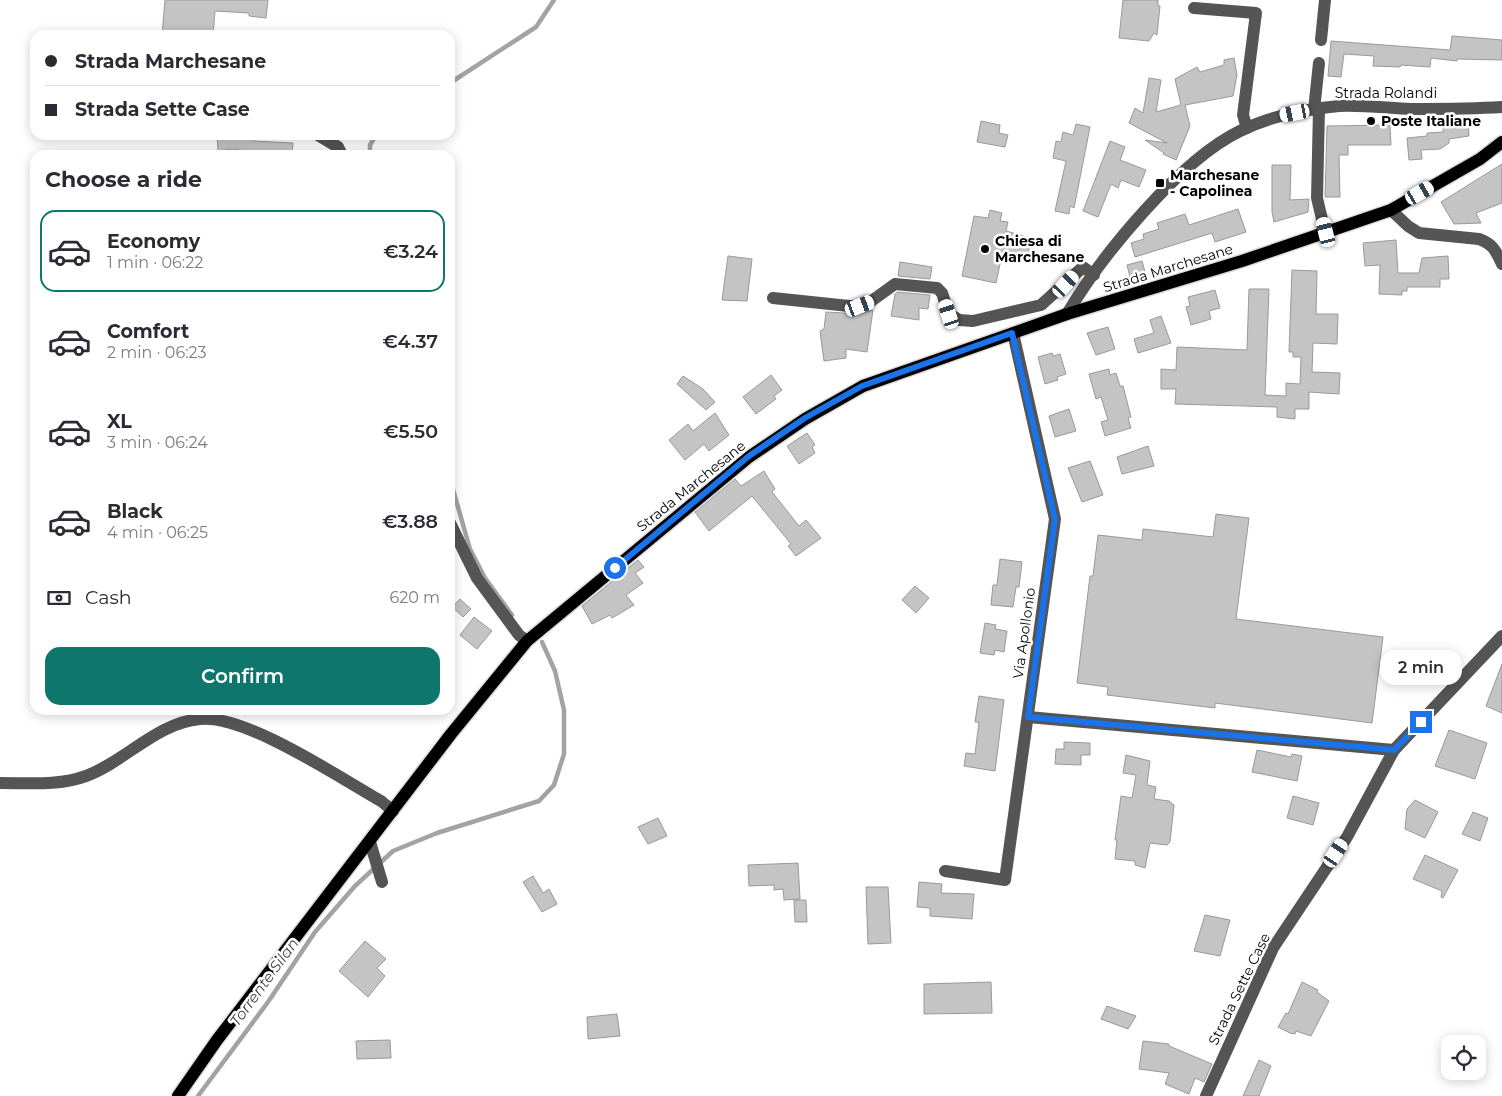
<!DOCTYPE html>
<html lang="en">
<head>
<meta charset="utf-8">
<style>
  body { margin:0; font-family:Montserrat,sans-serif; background:#f2f2f3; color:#2b2b33; height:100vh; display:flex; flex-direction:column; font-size:19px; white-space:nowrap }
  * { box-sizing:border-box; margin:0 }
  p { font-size:16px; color:#7c7c81 }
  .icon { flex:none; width:28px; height:28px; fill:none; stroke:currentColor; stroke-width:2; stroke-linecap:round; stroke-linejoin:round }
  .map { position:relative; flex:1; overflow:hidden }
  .sheet { position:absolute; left:30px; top:150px; width:425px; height:565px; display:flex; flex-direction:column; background:#fff; border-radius:15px; box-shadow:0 2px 12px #0003 }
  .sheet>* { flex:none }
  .hud { position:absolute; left:30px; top:30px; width:425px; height:110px; border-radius:15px; box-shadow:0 2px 12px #0003; display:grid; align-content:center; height:110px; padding:0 15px; background:#fff }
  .tools { position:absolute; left:1441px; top:1035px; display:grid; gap:10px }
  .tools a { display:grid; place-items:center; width:45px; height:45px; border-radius:10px; background:#fff; box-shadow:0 2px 12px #0003; font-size:25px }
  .end { position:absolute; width:22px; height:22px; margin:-11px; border:6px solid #1a73e8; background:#fff; box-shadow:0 0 0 2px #fff }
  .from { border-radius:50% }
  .bubble { position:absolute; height:35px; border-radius:15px; background:#fff; box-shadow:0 2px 12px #0003; font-size:16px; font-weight:600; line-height:35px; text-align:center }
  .car { position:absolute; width:15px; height:30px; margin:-15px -8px; border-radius:6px; box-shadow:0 0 4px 1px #0007; background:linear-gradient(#fff 24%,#345 0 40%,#fff 0 76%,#345 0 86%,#fff 0) }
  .hud b { display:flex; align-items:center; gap:18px; height:48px; font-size:19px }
  .hud b+b { border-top:1px solid #e1e1e2 }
  .hud i { width:12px; height:12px; background:#2b2b33 }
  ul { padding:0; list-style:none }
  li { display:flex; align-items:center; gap:15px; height:82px; margin:0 10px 8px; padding:0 5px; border:2px solid transparent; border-radius:15px }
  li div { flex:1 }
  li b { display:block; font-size:19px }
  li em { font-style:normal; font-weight:600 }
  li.current { border-color:#0f766e }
  li>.icon { width:45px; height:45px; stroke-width:1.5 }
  h2 { padding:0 15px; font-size:22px; line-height:60px }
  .pay { display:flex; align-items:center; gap:12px; height:55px; padding:0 15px; font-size:19px }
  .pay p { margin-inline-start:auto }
  .cta { display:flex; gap:10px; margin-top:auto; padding:10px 15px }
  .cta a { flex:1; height:58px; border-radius:15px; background:#0f766e; color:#fff; font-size:20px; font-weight:600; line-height:58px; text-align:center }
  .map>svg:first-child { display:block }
</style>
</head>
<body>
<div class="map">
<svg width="1502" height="1096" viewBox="0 0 1502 1096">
  <rect width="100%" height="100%" fill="#fff"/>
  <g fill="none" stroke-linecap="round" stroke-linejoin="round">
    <g stroke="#a3a3a3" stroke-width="4.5">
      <path d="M450,83L536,27L554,0"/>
      <path d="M370,155V145L376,135"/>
      <path d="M450,479L470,549L485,578L512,615"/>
      <path d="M198,1096L268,1002L315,932L355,886L393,851L437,833L539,801L554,785L564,754V710L555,671L542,642"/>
    </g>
  </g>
  <g fill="#c4c4c4" stroke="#999">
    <path d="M165,0H268L266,18L249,16V13L215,11L213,35H162Z"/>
    <path d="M1123,0H1158V6H1160L1157,35L1154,33L1149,41L1119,38Z"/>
    <path d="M1452,36L1502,40V60L1457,59V61L1431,58L1430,67L1401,65L1400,67L1373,66L1374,56L1344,54L1341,77L1328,76L1331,41L1450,50Z"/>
    <path d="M1234,58L1237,75L1233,96L1185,105L1190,126L1176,160L1163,154L1164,153L1145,140L1167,143L1129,123L1135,108L1143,113L1149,78L1161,80L1156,112L1181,105L1175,79L1197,67L1200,72L1224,65V60Z"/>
    <path d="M981,121L1000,125L999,133L1008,135L1005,147L977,142Z"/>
    <path d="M1468,121L1469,136L1449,139V143L1440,149L1421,150L1422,159L1409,160L1407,138L1427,136V133L1443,132V126H1447V123Z"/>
    <path d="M1076,124L1090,127L1074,208L1070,206L1069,214L1055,211L1066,161L1053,158L1056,141L1061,142L1063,132L1073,135Z"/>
    <path d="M1390,125L1391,145H1348V155H1339L1340,197H1325L1327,126Z"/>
    <path d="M217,135H254L253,141L293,143L292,155H263V153L232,149L218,151Z"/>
    <path d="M1110,141L1125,147L1120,160L1146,170L1139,187L1121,180L1118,188L1111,184L1098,217L1083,211Z"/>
    <path d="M1502,164V203L1476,213L1481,223L1454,224L1441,202Z"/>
    <path d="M1272,165H1291L1290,200L1309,199L1308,212L1274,222L1272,212Z"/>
    <path d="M1238,209L1246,232L1215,242L1212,233L1135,257L1131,243L1144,239L1143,234L1159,229L1157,223L1185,214L1189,225Z"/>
    <path d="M990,210L1002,213L1000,221L1008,222L1006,231L1024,236L1023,242L1030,244L1028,255L1003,250L996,283L962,276L974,216L988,218Z"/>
    <path d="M1396,240L1398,273H1419L1422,258L1448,256L1449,279H1440V287H1407V291H1402V295L1379,294L1380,265L1365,266L1363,243Z"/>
    <path d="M728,256L752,259L747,301L722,300Z"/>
    <path d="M1142,261L1145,272L1130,277L1127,265Z"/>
    <path d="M900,262L932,267L930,279L898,276Z"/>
    <path d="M1292,270L1317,271L1316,314H1338L1337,344L1313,343L1312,372L1340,373L1339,394L1309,392V409H1295V419L1277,417V407L1175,404L1176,389H1161V369L1176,370L1177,347L1247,350L1249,289H1269L1265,395L1286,396V383L1300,384L1301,357H1293V352H1289Z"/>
    <path d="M1215,290L1220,308L1209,311L1211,319L1191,325L1186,307L1190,306L1188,297Z"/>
    <path d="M897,292L930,295L928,309L919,308V320L891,316L895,294Z"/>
    <path d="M873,310L867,352L846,349V358L824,361L820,331L824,329L826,312L860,314Z"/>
    <path d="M1161,316L1171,343L1138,353L1134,339L1154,333L1150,320Z"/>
    <path d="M1108,327L1115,349L1096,355L1087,333Z"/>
    <path d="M1052,353L1053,356L1060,354L1066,374L1057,377L1058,380L1045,384L1038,357Z"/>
    <path d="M1109,369L1110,375L1116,373L1120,386H1123L1131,417L1128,418L1131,428L1105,436L1101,422L1108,420L1101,397L1096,399L1089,374Z"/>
    <path d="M771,375L782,390L774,396L776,399L756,414L743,397Z"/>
    <path d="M683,376L703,389L715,402L706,410L677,384Z"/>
    <path d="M1069,409L1076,431L1055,437L1049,416Z"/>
    <path d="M715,413L729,435L709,451L704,444L685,460L669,440L688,424L693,431Z"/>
    <path d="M807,433L815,445L812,447L815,453L799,464L787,446Z"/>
    <path d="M1148,446L1154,466L1122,474L1117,457Z"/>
    <path d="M1090,461L1103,495L1082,502L1068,468Z"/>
    <path d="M764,471L775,489L772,492L799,526L806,520L821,538L796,556L788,546L791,544L752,496L709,531L695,512L735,479L741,486Z"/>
    <path d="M1216,514L1249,518L1236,619L1383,637L1372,723L1215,703V708L1107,695L1108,687L1077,683L1090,576H1093L1098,535L1142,540L1143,529L1213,537Z"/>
    <path d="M1000,559L1022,562L1019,587H1016L1013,607L991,605L993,585H997Z"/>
    <path d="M638,560L644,567L635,573L643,583L626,595L634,605L612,618L610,615L592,624L582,606Z"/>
    <path d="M915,586L929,598L916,613L902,600Z"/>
    <path d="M460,599L471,609L463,617L452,607Z"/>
    <path d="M474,617L492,631L477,649L460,635Z"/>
    <path d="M985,623L996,625L995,629L1007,631L1004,652L995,650L994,655L980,653Z"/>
    <path d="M1502,664V713L1486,706Z"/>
    <path d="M979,696L1004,700L995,771L964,766L966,753L975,754L979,722H975Z"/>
    <path d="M1449,730L1487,743L1475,779L1435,766Z"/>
    <path d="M1064,742L1090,743V755H1081V765L1055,764L1056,749H1064Z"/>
    <path d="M1257,750L1291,757L1292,754L1302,756L1297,781L1252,772Z"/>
    <path d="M1126,755L1150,761L1147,785L1156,787L1154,799L1169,801L1174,805L1170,842L1167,845L1150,843L1145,868L1135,865V861L1115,859L1117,840H1115L1121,796L1132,798L1136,775L1123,773Z"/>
    <path d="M1293,796L1319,803L1313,825L1287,818Z"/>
    <path d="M1415,800L1438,812L1425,838L1405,829L1407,809Z"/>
    <path d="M1473,812L1488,818L1480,841L1462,834Z"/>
    <path d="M658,818L667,836L648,844L638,827Z"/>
    <path d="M1425,855L1458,870L1443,898L1441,897L1442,891L1413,879Z"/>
    <path d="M798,863L800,899L784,900L783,889L774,890V885L749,886L748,865Z"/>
    <path d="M533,876L543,893L549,889L557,904L542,912L523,882Z"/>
    <path d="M919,882L942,884L941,893L974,894L972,919L930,916V908L917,907Z"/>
    <path d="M866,887H888L891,943L868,944Z"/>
    <path d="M794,900H806L807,922H795Z"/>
    <path d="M1205,915L1230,920L1220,956L1194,951Z"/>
    <path d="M365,941L386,959L377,968L385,976L368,997L339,971Z"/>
    <path d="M991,982L992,1013L924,1014V984Z"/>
    <path d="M1302,982L1318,990L1317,992L1329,1001L1311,1036L1296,1031L1295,1034L1290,1033L1278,1027L1286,1013L1288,1014Z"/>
    <path d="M1107,1006L1136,1016L1128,1029L1101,1019Z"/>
    <path d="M617,1014L620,1036L588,1039L587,1017Z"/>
    <path d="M390,1040L391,1058L357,1059L356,1041Z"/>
    <path d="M1143,1041L1169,1044V1046L1212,1064L1204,1082L1195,1078L1189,1094L1165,1084L1169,1073L1139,1069Z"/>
    <path d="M1259,1060L1271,1066L1259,1096H1243Z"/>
  </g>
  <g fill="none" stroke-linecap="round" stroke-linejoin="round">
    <g stroke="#dbdbdb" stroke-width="15">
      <path id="major" d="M178,1096L217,1040L451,734L527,641L749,457L805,419L863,386L1067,314L1242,261L1391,210L1480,159L1502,142"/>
    </g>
    <g stroke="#555" stroke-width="12">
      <path d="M1194,8L1256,13L1243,115L1247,128"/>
      <path d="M1321,40L1325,0"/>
      <path d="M1319,109L1317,198L1325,232"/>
      <path d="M1314,110L1319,63"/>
      <path d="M318,135L338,147L342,155"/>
      <path d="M1391,210L1408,226L1419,233L1479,239C1493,244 1496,251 1502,264"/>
      <path d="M773,298L849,306H860L870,302L895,284L937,288L942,293L949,314L959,320L973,321L1041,305L1083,267L1094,275"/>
      <path d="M1067,314C1101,256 1180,160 1240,131C1270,116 1306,109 1339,106C1363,105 1387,108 1411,109C1441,109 1472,109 1502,107"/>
      <path d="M450,523L477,578L519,635L527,641"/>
      <path d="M1028,717L1394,750"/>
      <path d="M0,783C29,783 59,786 86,776C126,761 156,723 200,719C245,714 340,778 381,801L393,811"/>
      <path d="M370,842L382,882"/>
      <path d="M945,871L1005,880L1055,519L1013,333"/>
      <path d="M1206,1096L1273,948L1347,837L1394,750L1502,636"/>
    </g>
    <use href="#major" stroke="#000" stroke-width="12"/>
  </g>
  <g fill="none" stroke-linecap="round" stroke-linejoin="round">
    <path stroke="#1a73e8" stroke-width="6" d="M615,568L749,456L805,418L862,386L1012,333L1055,519L1028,717L1394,750L1421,722"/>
  </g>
  <g fill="#000" stroke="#fff" stroke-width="2">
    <circle cx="1371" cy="121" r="5"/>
    <rect x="1155" y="178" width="10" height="10" rx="2.5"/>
    <circle cx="985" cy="249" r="5"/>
  </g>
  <g text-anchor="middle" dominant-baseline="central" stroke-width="5" stroke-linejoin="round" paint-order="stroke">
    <g font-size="14" fill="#000" stroke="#fff">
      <text x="1386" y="93">Strada Rolandi</text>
      <text transform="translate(1168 268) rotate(-17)">Strada Marchesane</text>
      <text transform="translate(691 486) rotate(-39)">Strada Marchesane</text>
      <text transform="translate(1024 633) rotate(-82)">Via Apollonio</text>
      <text transform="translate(1239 989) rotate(-64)">Strada Sette Case</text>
    </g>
    <g font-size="14" font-weight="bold" fill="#000" stroke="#fff" text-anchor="start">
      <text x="1381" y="121">Poste Italiane</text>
      <text x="1170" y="175">Marchesane<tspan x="1170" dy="16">- Capolinea</tspan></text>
      <text x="995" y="241">Chiesa di<tspan x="995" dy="16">Marchesane</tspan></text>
    </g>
    <g font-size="15" font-style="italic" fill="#444" stroke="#fff">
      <text transform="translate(264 982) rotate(-54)">Torrente Silan</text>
    </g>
  </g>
</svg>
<div class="tools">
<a><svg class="icon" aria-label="locate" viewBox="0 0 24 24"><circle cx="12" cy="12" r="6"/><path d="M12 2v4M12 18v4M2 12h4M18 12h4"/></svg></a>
</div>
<i class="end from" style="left:615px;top:568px"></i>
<i class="end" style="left:1421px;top:722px"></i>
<div class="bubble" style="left:1380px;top:650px;width:82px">2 min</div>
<i class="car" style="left:1295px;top:113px;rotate:259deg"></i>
<i class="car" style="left:1420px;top:193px;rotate:60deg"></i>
<i class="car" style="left:1326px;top:232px;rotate:346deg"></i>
<i class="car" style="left:1066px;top:284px;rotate:43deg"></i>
<i class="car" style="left:860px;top:306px;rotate:69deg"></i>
<i class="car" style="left:949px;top:314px;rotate:342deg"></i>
<i class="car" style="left:1336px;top:853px;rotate:33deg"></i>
<div class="hud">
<b><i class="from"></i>Strada Marchesane</b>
<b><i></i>Strada Sette Case</b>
</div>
<section class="sheet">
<h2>Choose a ride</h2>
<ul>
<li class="current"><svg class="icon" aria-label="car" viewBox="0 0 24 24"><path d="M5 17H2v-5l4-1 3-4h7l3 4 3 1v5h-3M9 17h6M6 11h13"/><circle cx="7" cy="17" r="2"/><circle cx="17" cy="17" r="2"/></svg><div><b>Economy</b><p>1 min · 06:22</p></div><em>€3.24</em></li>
<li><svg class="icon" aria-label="car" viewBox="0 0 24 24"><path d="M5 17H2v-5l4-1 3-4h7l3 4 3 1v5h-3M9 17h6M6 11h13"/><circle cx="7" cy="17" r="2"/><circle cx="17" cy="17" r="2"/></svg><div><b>Comfort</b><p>2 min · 06:23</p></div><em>€4.37</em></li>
<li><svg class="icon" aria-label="car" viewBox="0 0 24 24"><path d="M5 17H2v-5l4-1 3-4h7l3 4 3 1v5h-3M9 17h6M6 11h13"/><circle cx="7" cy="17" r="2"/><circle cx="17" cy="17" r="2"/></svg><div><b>XL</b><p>3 min · 06:24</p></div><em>€5.50</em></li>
<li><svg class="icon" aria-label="car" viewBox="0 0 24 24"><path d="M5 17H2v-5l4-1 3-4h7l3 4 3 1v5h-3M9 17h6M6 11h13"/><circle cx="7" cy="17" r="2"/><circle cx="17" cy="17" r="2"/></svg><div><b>Black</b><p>4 min · 06:25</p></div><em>€3.88</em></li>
</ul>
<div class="pay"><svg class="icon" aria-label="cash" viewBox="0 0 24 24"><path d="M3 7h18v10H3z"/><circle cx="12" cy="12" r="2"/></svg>Cash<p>620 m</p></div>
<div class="cta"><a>Confirm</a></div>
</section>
</div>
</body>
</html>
